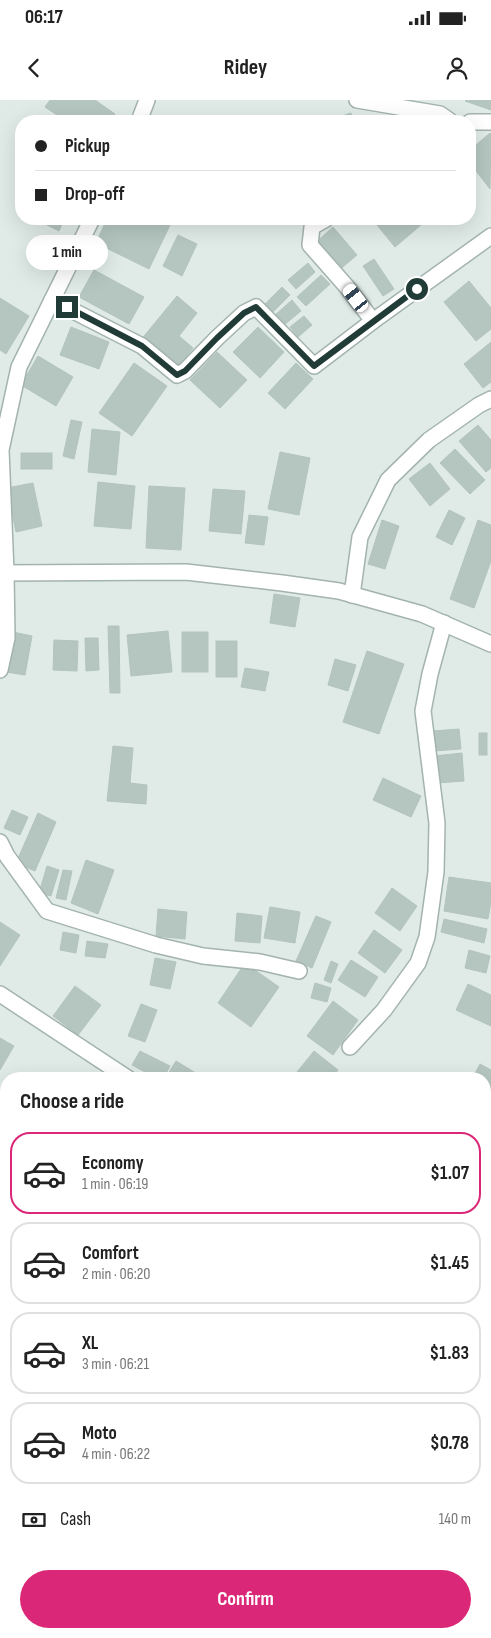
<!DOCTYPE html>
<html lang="en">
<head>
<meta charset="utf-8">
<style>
  body { margin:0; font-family:"Sofia Sans Condensed",sans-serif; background:#f2f2f2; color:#222; height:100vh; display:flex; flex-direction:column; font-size:19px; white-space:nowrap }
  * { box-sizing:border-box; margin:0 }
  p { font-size:16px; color:#767676 }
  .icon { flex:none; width:28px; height:28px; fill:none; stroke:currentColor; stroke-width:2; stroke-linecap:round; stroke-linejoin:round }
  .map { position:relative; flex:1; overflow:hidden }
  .details { position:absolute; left:0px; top:972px; width:491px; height:566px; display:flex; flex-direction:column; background:#fff; border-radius:20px 20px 0 0; box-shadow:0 5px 20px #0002 }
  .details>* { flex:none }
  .top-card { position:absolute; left:15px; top:15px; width:461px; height:110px; border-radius:20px; box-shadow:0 5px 20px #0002; display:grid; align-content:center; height:110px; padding:0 20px; background:#fff }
  .end { position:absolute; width:22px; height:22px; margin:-11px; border:6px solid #213b37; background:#fff; box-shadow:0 0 0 2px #fff }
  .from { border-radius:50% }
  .bubble { position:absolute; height:35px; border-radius:18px; background:#fff; box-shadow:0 5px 20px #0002; font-size:16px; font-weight:700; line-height:35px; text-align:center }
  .car { position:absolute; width:15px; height:30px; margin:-15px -8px; border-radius:6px; box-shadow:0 0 4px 1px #0007; background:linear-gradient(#fff 24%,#345 0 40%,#fff 0 76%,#345 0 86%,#fff 0) }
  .top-card b { display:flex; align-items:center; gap:18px; height:48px; font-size:19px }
  .top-card b+b { border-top:1px solid #e0e0e0 }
  .top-card i { width:12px; height:12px; background:#222 }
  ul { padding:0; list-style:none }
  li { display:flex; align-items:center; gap:15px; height:82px; margin:0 10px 8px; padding:0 10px; border:2px solid #e0e0e0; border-radius:20px }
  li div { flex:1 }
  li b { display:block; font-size:19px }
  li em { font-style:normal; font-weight:700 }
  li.on { border-color:#db2777 }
  li>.icon { width:45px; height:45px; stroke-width:1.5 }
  h2 { padding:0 20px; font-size:22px; line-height:60px }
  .pay { display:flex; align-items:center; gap:12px; height:55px; padding:0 20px; font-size:19px }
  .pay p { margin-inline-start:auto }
  .action { display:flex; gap:10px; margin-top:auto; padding:10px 20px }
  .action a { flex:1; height:58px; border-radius:30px; background:#db2777; color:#fff; font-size:20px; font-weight:700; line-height:58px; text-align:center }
  .status { display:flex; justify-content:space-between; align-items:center; height:35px; padding:0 25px; background:#fff; direction:ltr }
  .status svg { height:14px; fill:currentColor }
  header { display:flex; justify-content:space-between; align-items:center; height:65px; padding:0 20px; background:#fff; font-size:22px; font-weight:700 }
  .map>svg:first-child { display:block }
</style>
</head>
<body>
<div class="status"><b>06:17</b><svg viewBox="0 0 49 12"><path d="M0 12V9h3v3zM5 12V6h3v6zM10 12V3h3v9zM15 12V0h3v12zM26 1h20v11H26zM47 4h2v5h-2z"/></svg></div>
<header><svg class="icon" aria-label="back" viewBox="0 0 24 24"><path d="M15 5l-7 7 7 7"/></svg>Ridey<svg class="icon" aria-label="person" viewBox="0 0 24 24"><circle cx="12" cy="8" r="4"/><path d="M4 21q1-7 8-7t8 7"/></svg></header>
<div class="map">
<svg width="491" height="1538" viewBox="0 0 491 1538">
  <rect width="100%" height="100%" fill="#e0ebe7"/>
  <g fill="#b5c6c0" stroke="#b3c4bf">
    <path d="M50,0H95L115,14L110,21H66L45,7Z"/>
    <path d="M466,0H491V10L465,1Z"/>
    <path d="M351,13L353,21H327Z"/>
    <path d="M490,33L491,35L490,89L470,63V50Z"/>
    <path d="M35,119H64L59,131Z"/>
    <path d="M107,119H162L171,123L149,169L96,143Z"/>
    <path d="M372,119H428L395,147Z"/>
    <path d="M333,127L357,155L338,171L314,144Z"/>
    <path d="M178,135L197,144L182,176L163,166Z"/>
    <path d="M374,159L394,189L383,196L363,166Z"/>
    <path d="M308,163L315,172L296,189L288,180Z"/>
    <path d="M94,170L144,197L129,224L79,197Z"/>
    <path d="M321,175L330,184L306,206L297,197Z"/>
    <path d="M469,181L491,208V229L476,241L444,202Z"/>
    <path d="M282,187L290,195L273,212L265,204Z"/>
    <path d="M177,196L197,213L179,236L193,248L176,270L140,241Z"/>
    <path d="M0,198L29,216L6,254L0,250Z"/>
    <path d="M292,200L301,211L284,225L275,215Z"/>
    <path d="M304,216L312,225L298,237L290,227Z"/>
    <path d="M71,227L109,242L99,269L60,255Z"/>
    <path d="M258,227L284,252L260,278L233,252Z"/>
    <path d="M491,242V282L483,288L464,264Z"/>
    <path d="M217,252L247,280L220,308L190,280Z"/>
    <path d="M38,256L73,277L56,306L21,285Z"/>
    <path d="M134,263L167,286L132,336L99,313Z"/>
    <path d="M296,263L313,279L285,309L268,293Z"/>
    <path d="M71,320L82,322L74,359L63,356Z"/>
    <path d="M478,325L491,340V368L486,372L459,341Z"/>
    <path d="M92,329L120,332L116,375L88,372Z"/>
    <path d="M455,349L485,380L470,394L440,363Z"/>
    <path d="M280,352L310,358L299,415L268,409Z"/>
    <rect x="21" y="353" width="31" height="16"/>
    <path d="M430,363L450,389L430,406L409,379Z"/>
    <path d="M98,382L135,386L131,429L94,426Z"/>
    <path d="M33,383L42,426L16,432L7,388Z"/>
    <path d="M149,386L185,388L181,450L146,448Z"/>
    <path d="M213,389L245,391L241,434L209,431Z"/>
    <path d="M449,410L465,418L452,445L436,437Z"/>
    <path d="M249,415L268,417L264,445L245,443Z"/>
    <path d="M382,420L399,426L385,469L368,464Z"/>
    <path d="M478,420L491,425V461L474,508L450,499Z"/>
    <path d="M274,494L300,498L295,527L270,523Z"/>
    <path d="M108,526H119L120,593H110Z"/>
    <path d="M168,531L172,572L131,576L127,535Z"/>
    <path d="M13,532L32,536L25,575L6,572Z"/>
    <rect x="182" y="532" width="26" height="40"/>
    <path d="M85,538H98L99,570L86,571Z"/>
    <path d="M54,540L78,541L77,571L53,570Z"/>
    <rect x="216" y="541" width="21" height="36"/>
    <path d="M367,551L404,564L379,634L343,622Z"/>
    <path d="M335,559L356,565L348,591L328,585Z"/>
    <path d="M245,568L269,572L265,591L241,587Z"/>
    <path d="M459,629L461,649L434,651L433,631Z"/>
    <rect x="479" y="633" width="8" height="22"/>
    <path d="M113,646L133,648L130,683L147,685L146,704L107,701Z"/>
    <path d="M462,653L464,681L436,683L434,656Z"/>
    <path d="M383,678L421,696L411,717L373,700Z"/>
    <path d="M12,710L28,717L20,735L4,728Z"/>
    <path d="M38,713L56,722L35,771L16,763Z"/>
    <path d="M86,760L114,770L98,814L71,803Z"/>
    <path d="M47,766L59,770L51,796L39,793Z"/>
    <path d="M63,770L72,771L66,800L56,798Z"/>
    <path d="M449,777L491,783V801L488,819L444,811Z"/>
    <path d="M392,788L417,806L400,831L375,813Z"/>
    <path d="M270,807L300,812L295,843L264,838Z"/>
    <path d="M158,809L187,812L185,839L156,836Z"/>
    <path d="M237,813L262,816L260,843L235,841Z"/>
    <path d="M316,816L331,822L312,868L296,861Z"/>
    <path d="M444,819L487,829L484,843L441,832Z"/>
    <path d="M0,822L20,835L0,866Z"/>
    <path d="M374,830L402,850L385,873L358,853Z"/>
    <path d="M63,832L79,835L76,853L60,850Z"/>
    <path d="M87,841L108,844L105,858L85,856Z"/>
    <path d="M469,850L490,856L486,873L465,868Z"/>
    <path d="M155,858L176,862L170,889L150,885Z"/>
    <path d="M351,860L378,877L365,897L338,880Z"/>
    <path d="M331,861L338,864L331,883L324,880Z"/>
    <path d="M245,863L279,887L251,927L218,903Z"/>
    <path d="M315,883L331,888L327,902L311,898Z"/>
    <path d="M468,884L491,895V926L456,910Z"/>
    <path d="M75,886L101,905L78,935L53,916Z"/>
    <path d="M333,901L358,920L333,955L307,936Z"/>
    <path d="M141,904L157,910L145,942L128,936Z"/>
    <path d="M0,938L14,946L0,970Z"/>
    <path d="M140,951L170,966L163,979H158L132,965Z"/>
    <path d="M314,951L338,970L332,979H305L297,972Z"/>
    <path d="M176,961L199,975L196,979H165Z"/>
    <path d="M480,964L491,970V998L485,995V979H472Z"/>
    <path d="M0,1109L6,1115V1129L0,1135Z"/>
    <path d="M0,1140L6,1143V1152L2,1161H0Z"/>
    <path d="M0,1169L6,1171V1187L0,1184Z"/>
    <path d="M485,1218L491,1222V1241L485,1250Z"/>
    <path d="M4,1240L6,1242V1291L0,1298V1244Z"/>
    <path d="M6,1340V1364L1,1374L0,1350Z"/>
    <path d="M491,1372V1389L485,1386Z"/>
    <path d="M4,1414L6,1415V1449L5,1452L0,1449V1420Z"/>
    <path d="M486,1497H491V1535L481,1533L485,1532Z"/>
    <path d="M5,1522L6,1523V1532H41L46,1534L45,1538H1Z"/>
    <path d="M281,1532H311L307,1538H288Z"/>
    <path d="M317,1532H337L333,1538H313Z"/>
  </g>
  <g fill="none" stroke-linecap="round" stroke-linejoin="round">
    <g stroke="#a3b3af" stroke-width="18">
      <g id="street">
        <path d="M357,0L440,14L450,21"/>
        <path d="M139,21L147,0"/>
        <path d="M470,22H491"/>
        <path d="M52,200L142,246L177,275L185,271L217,238L244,213L256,207L314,266L373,221L347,187L310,145L312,127L326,119"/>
        <path d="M373,221L491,136"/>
        <path d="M0,473L186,472L282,483L339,491L422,514L491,544"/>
        <path d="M352,495L360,437L388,380L429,340L479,305L491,299"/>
        <path d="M0,570L7,538L6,472L1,350L19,267L92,119"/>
        <path d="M0,742L7,756L47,811L156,845L203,856L260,862L299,871"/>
        <path d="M0,894L129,979"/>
        <path d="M350,947L384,910L418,863L427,837L436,772L437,723L423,611L430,574L444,523"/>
        <path d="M485,1292L491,1296"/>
        <path d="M0,1389L6,1393"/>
        <path d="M0,1521L6,1506"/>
        <path d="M243,1532L252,1538"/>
      </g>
    </g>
    <use href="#street" stroke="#fff" stroke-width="15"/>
  </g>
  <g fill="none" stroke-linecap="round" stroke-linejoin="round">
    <path stroke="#213b37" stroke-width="6" d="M67,207L142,246L177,275L185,271L217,238L244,213L256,207L314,266L417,189"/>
  </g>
</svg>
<i class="end from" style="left:417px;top:189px"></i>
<i class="end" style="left:67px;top:207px"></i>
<div class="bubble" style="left:26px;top:135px;width:82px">1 min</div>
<i class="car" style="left:356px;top:198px;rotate:323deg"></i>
<div class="top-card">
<b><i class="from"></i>Pickup</b>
<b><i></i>Drop-off</b>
</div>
<section class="details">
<h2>Choose a ride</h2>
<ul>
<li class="on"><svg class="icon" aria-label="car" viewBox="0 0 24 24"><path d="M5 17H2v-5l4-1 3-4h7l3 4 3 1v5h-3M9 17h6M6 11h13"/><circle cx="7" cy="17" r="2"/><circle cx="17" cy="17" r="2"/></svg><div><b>Economy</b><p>1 min · 06:19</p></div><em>$1.07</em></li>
<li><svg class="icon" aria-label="car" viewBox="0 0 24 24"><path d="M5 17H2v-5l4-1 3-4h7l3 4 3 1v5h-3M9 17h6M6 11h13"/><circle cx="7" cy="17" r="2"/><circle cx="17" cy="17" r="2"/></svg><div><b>Comfort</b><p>2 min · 06:20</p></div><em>$1.45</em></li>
<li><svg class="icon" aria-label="car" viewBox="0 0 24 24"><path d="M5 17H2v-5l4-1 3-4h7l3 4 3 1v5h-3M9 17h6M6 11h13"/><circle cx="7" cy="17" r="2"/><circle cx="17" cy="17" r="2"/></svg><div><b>XL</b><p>3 min · 06:21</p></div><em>$1.83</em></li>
<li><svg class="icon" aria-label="car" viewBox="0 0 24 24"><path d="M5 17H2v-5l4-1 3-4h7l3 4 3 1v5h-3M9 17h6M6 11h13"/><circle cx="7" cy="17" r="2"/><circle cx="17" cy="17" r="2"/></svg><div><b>Moto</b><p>4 min · 06:22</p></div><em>$0.78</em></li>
</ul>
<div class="pay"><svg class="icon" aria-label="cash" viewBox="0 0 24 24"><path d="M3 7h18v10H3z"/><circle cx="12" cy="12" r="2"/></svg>Cash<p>140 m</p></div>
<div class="action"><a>Confirm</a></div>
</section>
</div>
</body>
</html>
